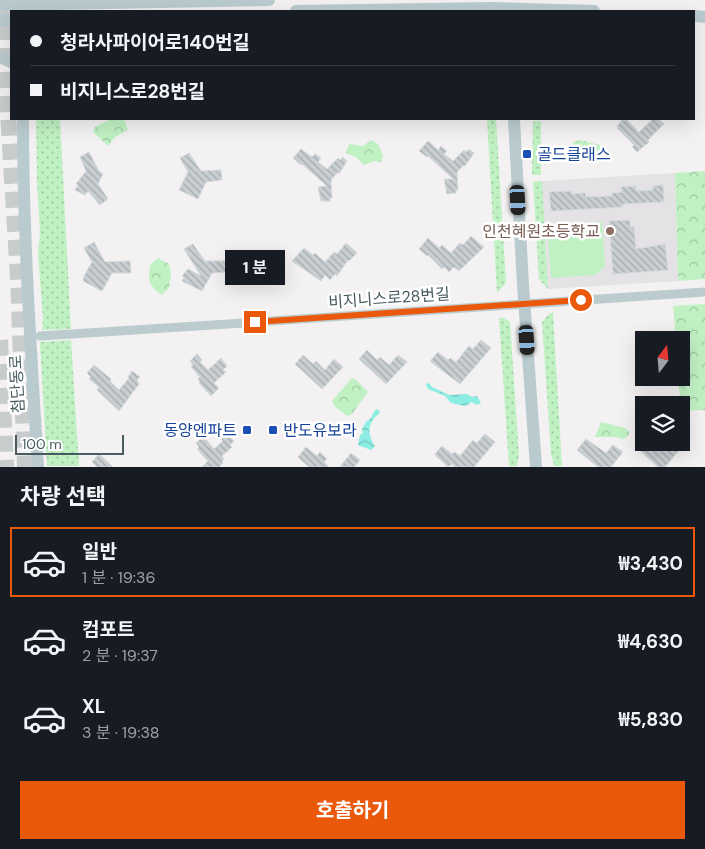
<!DOCTYPE html>
<html lang="ko">
<head>
<meta charset="utf-8">
<style>
  body { margin:0; font-family:"DM Sans","Noto Sans KR",sans-serif; background:#242831; color:#f1f3f6; height:100vh; display:flex; flex-direction:column; font-size:19px; white-space:nowrap }
  * { box-sizing:border-box; margin:0 }
  p { font-size:16px; color:#9ea1a6 }
  .icon { flex:none; width:28px; height:28px; fill:none; stroke:currentColor; stroke-width:2; stroke-linecap:round; stroke-linejoin:round }
  .map { position:relative; height:467px; overflow:hidden }
  .details { display:flex; flex-direction:column; background:#171b24; flex:1 }
  .details>* { flex:none }
  .banner { position:absolute; left:10px; top:10px; width:685px; height:110px; border-radius:0px; box-shadow:0 5px 20px #0002; display:grid; align-content:center; height:110px; padding:0 20px; background:#171b24 }
  .needle { width:32px; rotate:16deg }
  .buttons { position:absolute; left:635px; top:331px; display:grid; gap:10px }
  .buttons a { display:grid; place-items:center; width:55px; height:55px; border-radius:0px; background:#171b24; box-shadow:0 5px 20px #0002; font-size:25px }
  .scale { position:absolute; left:15px; bottom:12px; width:109px; box-sizing:border-box; padding-left:5px; border:2px solid #485c5f; border-top:0; font-size:14px; line-height:18px; white-space:nowrap; color:#485c5f; -webkit-text-stroke:4px #fff; paint-order:stroke }
  .end { position:absolute; width:22px; height:22px; margin:-11px; border:6px solid #ea580c; background:#fff; box-shadow:0 0 0 2px #fff }
  .from { border-radius:50% }
  .bubble { position:absolute; height:35px; border-radius:0px; background:#171b24; box-shadow:0 5px 20px #0002; font-size:16px; font-weight:700; line-height:35px; text-align:center }
  .car { position:absolute; width:15px; height:30px; margin:-15px -8px; border-radius:6px; box-shadow:0 0 4px 1px #0007; background:linear-gradient(#222 24%,#8ab4d8 0 40%,#222 0 76%,#8ab4d8 0 86%,#222 0) }
  .banner b { display:flex; align-items:center; gap:18px; height:48px; font-size:19px }
  .banner b+b { border-top:1px solid #363941 }
  .banner i { width:12px; height:12px; background:#f1f3f6 }
  ul { padding:0; list-style:none }
  li { display:flex; align-items:center; gap:15px; height:70px; margin:0 10px 8px; padding:0 10px; border:2px solid transparent; border-radius:0px }
  li div { flex:1 }
  li b { display:block; font-size:19px }
  li em { font-style:normal; font-weight:700 }
  li.active { border-color:#ea580c }
  li>.icon { width:45px; height:45px; stroke-width:1.5 }
  h2 { padding:0 20px; font-size:22px; line-height:60px }
  .action { display:flex; gap:10px; margin-top:auto; padding:10px 20px }
  .action a { flex:1; height:58px; border-radius:0px; background:#ea580c; color:#fff; font-size:20px; font-weight:700; line-height:58px; text-align:center }
  .map>svg:first-child { display:block }
</style>
</head>
<body>
<div class="map">
<svg width="705" height="467" viewBox="0 0 705 467">
  <defs>
    <pattern id="grass-dots" width="8" height="8" patternUnits="userSpaceOnUse" patternTransform="scale(1.25)"><rect width="8" height="8" fill="#c0f1c3"/><path d="M2 2h.1M6 6h.1" fill="none" stroke="#9ec6a2" stroke-width="1.8" stroke-linecap="round"/></pattern>
    <pattern id="park-crowns" width="20" height="18" patternUnits="userSpaceOnUse" patternTransform="scale(1.25)"><rect width="20" height="18" fill="#c0f1c3"/><path d="M2 6a3 3 0 1 1 6 0M12 15a3 3 0 1 1 6 0" fill="none" stroke="#9ec6a2"/></pattern>
    <pattern id="water-waves" width="16" height="10" patternUnits="userSpaceOnUse" patternTransform="scale(1.25)"><rect width="16" height="10" fill="#8ceee3"/><path d="M0 5q4-4 8 0t8 0" fill="none" stroke="#74c4bb"/></pattern>
    <pattern id="building-back-hatch" width="6" height="6" patternUnits="userSpaceOnUse" patternTransform="scale(1.25)"><rect width="6" height="6" fill="#c8ced1"/><path d="M-1 5l2 2M0 0l6 6M5-1l2 2" fill="none" stroke="#a4aaad"/></pattern>
  </defs>
  <rect width="100%" height="100%" fill="#f3f1f2"/>
  <path fill="#e4e2e4" d="M675,173L678,281L548,289L542,181Z"/>
  <g fill="url(#grass-dots)">
    <path d="M36,119H60L71,329L42,330L43,318L38,254L40,232L37,181Z"/>
    <path d="M487,119H496L506,283L497,293Z"/>
    <path d="M533,121H541V175H532Z"/>
    <path d="M542,181L548,289L539,279L533,182Z"/>
    <path d="M550,313H553L562,466H554L551,453L542,322Z"/>
    <path d="M499,318H504L510,322L519,456L517,466H509Z"/>
    <path d="M71,340L79,466H47L40,342Z"/>
  </g>
  <g fill="url(#park-crowns)">
    <path d="M111,119H124L128,130L115,137L108,146L93,132L95,127Z"/>
    <path d="M371,140L378,144L383,155L381,162L374,161L364,165L356,157L346,153L349,144L363,146Z"/>
    <path d="M580,140L600,145C601,161 583,163 573,154L572,146L574,142Z"/>
    <path d="M705,171V279L678,281L675,173Z"/>
    <path d="M158,258L169,264L171,274L169,288L162,295C148,285 148,281 150,265Z"/>
    <path d="M705,304V410L681,411L678,378H681V340H676L673,306Z"/>
    <path d="M352,378L356,380L368,392L352,414L347,416L334,406L332,401Z"/>
    <path d="M601,422L625,428L629,431V435L624,439L614,437H595Z"/>
  </g>
  <path fill="#c0f1c3" d="M602,222L605,266L595,275L551,278L547,226Z"/>
  <g fill="url(#water-waves)">
    <path d="M429,383L432,387L449,395L467,394L472,397L477,396L481,403L477,405C468,399 473,404 464,406L451,403L445,396L428,389L426,384Z"/>
    <path d="M378,409L380,413C367,422 367,434 375,446L371,450L358,445L360,435L363,433L362,429L366,422L371,418L374,411Z"/>
  </g>
  <g fill="url(#building-back-hatch)" stroke="#d5dadc">
    <path d="M623,119L624,121L626,119L639,132L653,119H658L664,124L648,140L649,142L637,152L632,147L634,145L617,128L618,127L617,126Z"/>
    <path d="M428,141L438,150L441,146L447,151L444,154L453,161L464,150L466,152L469,149L474,153L465,166L464,165L457,172L458,190H456V193L447,194L444,179H453L428,156L427,157L419,151Z"/>
    <path d="M301,149L312,157L315,154L321,158L318,162L327,169L338,158L340,160L343,157L347,161L339,174L338,172L331,180L332,198H330V201H321L318,187L327,186L302,164L301,165L293,158Z"/>
    <path d="M89,152L99,171L103,174L98,184L108,199L100,205L88,191L85,195L75,190L78,185L76,184L86,171L80,157Z"/>
    <path d="M189,153L201,171L221,170L222,180L206,182L198,199L179,190L188,172L180,158Z"/>
    <path d="M663,185L664,202L623,204V207L551,211L549,192L572,191V194L585,193L586,197L612,196V193L622,192L621,187L636,186V191L653,190V186Z"/>
    <path d="M630,220V227H634L636,249L665,244L668,270L613,274L609,221Z"/>
    <path d="M471,236L484,247L459,271L454,267L449,272L444,267L442,269L428,255L427,256L419,249L428,238L439,248L442,245L451,253L460,243L463,245Z"/>
    <path d="M94,242L105,262L130,261L131,273H112L102,291L83,281L84,276L92,262L84,248Z"/>
    <path d="M346,243L357,253L349,261L348,260L337,276L335,274L330,280L325,275L321,281L292,261L304,248L313,255L315,253L325,262L334,252L337,254Z"/>
    <path d="M193,244L205,261H225L226,272L212,273L202,291L182,281L184,277L182,276L188,269L201,276L184,249Z"/>
    <path d="M481,340L491,348L460,384L431,362V360L438,352L448,360L450,358L456,362L469,346L473,349Z"/>
    <path d="M367,350L377,360L380,357L389,365L398,355L407,362L386,384L359,359Z"/>
    <path d="M197,354L202,360L200,362L208,370L221,358L227,366L223,370L226,372L214,383L219,388L211,396L199,383L200,382L198,379L200,377L191,367L193,365L190,361Z"/>
    <path d="M303,355L313,364L316,361L325,370L334,359L343,367L322,389L295,364Z"/>
    <path d="M94,365L111,379L110,381L119,390L129,378L128,377L132,371L140,377L137,380L139,384L119,411L97,390L99,387L89,379L91,377L87,373Z"/>
    <path d="M227,434L234,441L230,445L232,447L222,456L224,459L222,461L223,463L219,467H202L208,461L197,449L199,447L196,443L203,436L214,449L223,441L221,439Z"/>
    <path d="M485,434L495,442L474,467H455L452,464L448,467L436,456L435,454L442,446L452,454L455,452L460,456L473,440L477,443Z"/>
    <path d="M644,436V442H656L664,449L669,442H674L681,448L665,467H658L635,446Z"/>
    <path d="M586,439L606,453L613,445L623,452L611,467H598L577,450Z"/>
    <path d="M306,447L317,456L320,452L327,459L324,462L329,467H309L298,457Z"/>
    <path d="M351,453L360,460L354,467H340Z"/>
    <path d="M99,454L113,467H97L92,462Z"/>
  </g>
  <g fill="none" stroke-linecap="round" stroke-linejoin="round">
    <g stroke="#c8cccd" stroke-width="16" stroke-dasharray="16 8" stroke-linecap="butt">
      <path d="M6,0L5,63L18,277L25,467"/>
      <path d="M0,340L6,467"/>
    </g>
    <g stroke="#bcccce" stroke-width="9">
      <path d="M255,322L705,292"/>
      <path d="M40,336L244,323"/>
    </g>
    <g stroke="#bacbd0" stroke-width="12">
      <path d="M0,5L269,0"/>
      <path d="M296,11L492,8L594,11"/>
      <path d="M694,16L705,17"/>
      <path d="M0,20H11"/>
      <path d="M0,57L11,62"/>
      <path d="M23,119C23,235 31,351 38,467"/>
      <path d="M514,119L523,285L536,467"/>
    </g>
  </g>
  <g fill="none" stroke-linecap="round" stroke-linejoin="round">
    <path stroke="#ea580c" stroke-width="6" d="M255,322L581,300"/>
  </g>
  <g fill="#1a4fb4" stroke="#fff" stroke-width="2">
    <rect x="522" y="149" width="10" height="10" rx="2.5"/>
    <rect x="242" y="425" width="10" height="10" rx="2.5"/>
    <rect x="268" y="425" width="10" height="10" rx="2.5"/>
  </g>
  <circle fill="#8d6e63" stroke="#fff" stroke-width="2" cx="610" cy="231" r="5"/>
  <g text-anchor="middle" dominant-baseline="central" stroke-width="5" stroke-linejoin="round" paint-order="stroke">
    <g font-size="16" fill="#164399" stroke="#fff" text-anchor="start">
      <text x="537" y="154">골드클래스</text>
      <text x="237" y="430" text-anchor="end">동양엔파트</text>
      <text x="283" y="430">반도유보라</text>
    </g>
    <g font-size="16" fill="#785e54" stroke="#fff" text-anchor="end">
      <text x="600" y="231">인천혜원초등학교</text>
    </g>
    <g font-size="16" fill="#485c5f" stroke="#fff">
      <text transform="translate(389 298) rotate(-4)">비지니스로28번길</text>
      <text transform="translate(17 384) rotate(-93)">첨단동로</text>
    </g>
  </g>
</svg>
<div class="buttons">
<a><svg class="needle" viewBox="-14 -14 28 28"><path d="M0-13l5 13h-10z" fill="#e53935"/><path d="M0 13l5-13h-10z" fill="#9ea1a6"/></svg></a>
<a><svg class="icon" aria-label="layers" viewBox="0 0 24 24"><path d="M12 4l9 5-9 5-9-5zM3 14l9 5 9-5"/></svg></a>
</div>
<div class="scale">100 m</div>
<i class="end from" style="left:581px;top:300px"></i>
<i class="end" style="left:255px;top:322px"></i>
<div class="bubble" style="left:225px;top:250px;width:60px">1 분</div>
<i class="car" style="left:518px;top:200px;rotate:177deg"></i>
<i class="car" style="left:527px;top:340px;rotate:176deg"></i>
<div class="banner">
<b><i class="from"></i>청라사파이어로140번길</b>
<b><i></i>비지니스로28번길</b>
</div>
</div>
<section class="details">
<h2>차량 선택</h2>
<ul>
<li class="active"><svg class="icon" aria-label="car" viewBox="0 0 24 24"><path d="M5 17H2v-5l4-1 3-4h7l3 4 3 1v5h-3M9 17h6M6 11h13"/><circle cx="7" cy="17" r="2"/><circle cx="17" cy="17" r="2"/></svg><div><b>일반</b><p>1 분 · 19:36</p></div><em>₩3,430</em></li>
<li><svg class="icon" aria-label="car" viewBox="0 0 24 24"><path d="M5 17H2v-5l4-1 3-4h7l3 4 3 1v5h-3M9 17h6M6 11h13"/><circle cx="7" cy="17" r="2"/><circle cx="17" cy="17" r="2"/></svg><div><b>컴포트</b><p>2 분 · 19:37</p></div><em>₩4,630</em></li>
<li><svg class="icon" aria-label="car" viewBox="0 0 24 24"><path d="M5 17H2v-5l4-1 3-4h7l3 4 3 1v5h-3M9 17h6M6 11h13"/><circle cx="7" cy="17" r="2"/><circle cx="17" cy="17" r="2"/></svg><div><b>XL</b><p>3 분 · 19:38</p></div><em>₩5,830</em></li>
</ul>
<div class="action"><a>호출하기</a></div>
</section>
</body>
</html>
